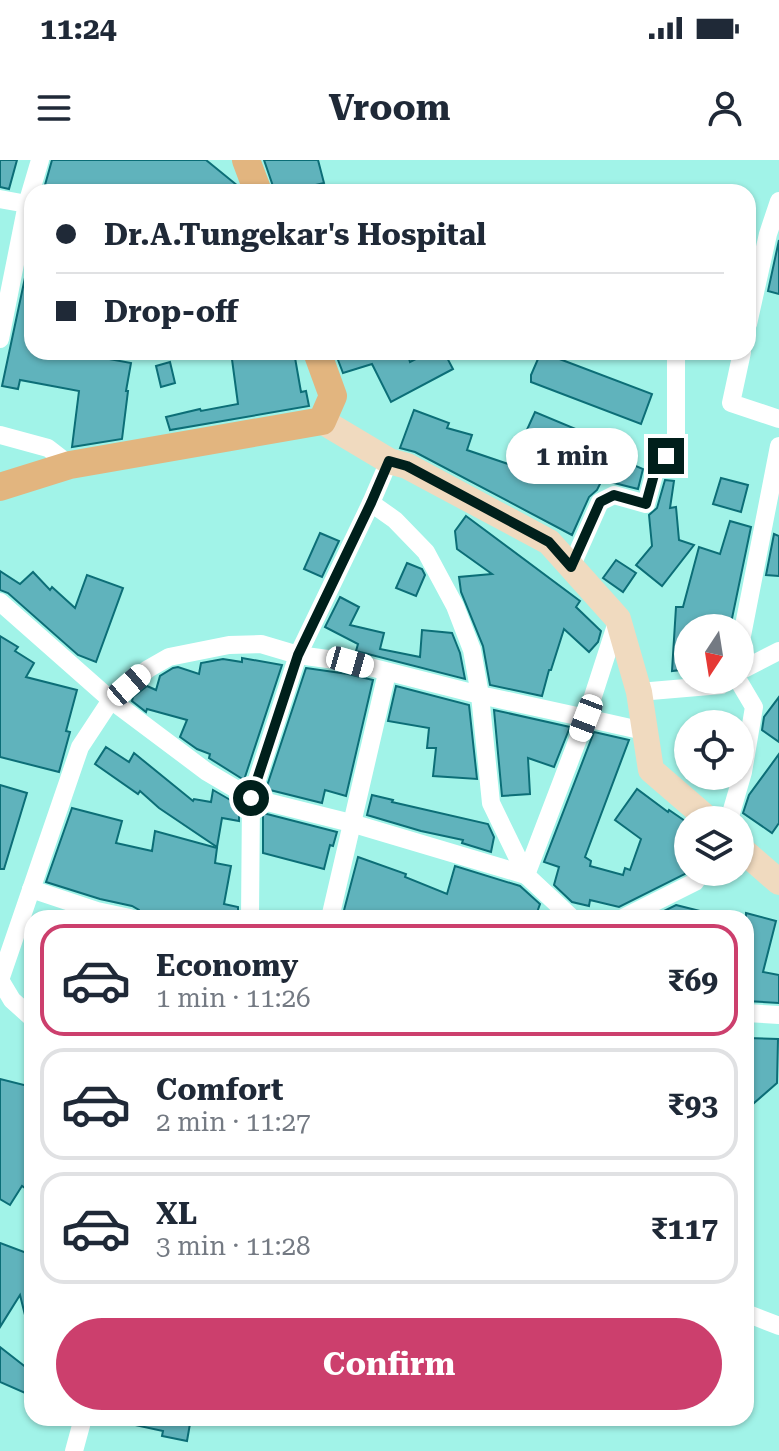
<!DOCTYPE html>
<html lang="en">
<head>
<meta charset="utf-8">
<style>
  body { margin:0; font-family:"Roboto Serif",serif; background:#f6f6f7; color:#1f2937; height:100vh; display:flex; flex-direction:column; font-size:30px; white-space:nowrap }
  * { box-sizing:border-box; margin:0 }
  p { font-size:26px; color:#747a83 }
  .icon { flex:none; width:44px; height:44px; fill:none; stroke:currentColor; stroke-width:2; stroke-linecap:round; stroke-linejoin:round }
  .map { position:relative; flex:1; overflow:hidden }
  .details { position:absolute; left:24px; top:750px; width:730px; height:516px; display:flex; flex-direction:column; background:#fff; border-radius:24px; box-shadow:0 2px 6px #0004 }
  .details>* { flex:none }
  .top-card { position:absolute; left:24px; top:24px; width:732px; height:176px; border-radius:24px; box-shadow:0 2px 6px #0004; display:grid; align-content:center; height:176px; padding:0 32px; background:#fff }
  .needle { width:52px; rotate:192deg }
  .fabs { position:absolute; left:674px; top:454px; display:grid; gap:16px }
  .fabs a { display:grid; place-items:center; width:80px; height:80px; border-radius:50%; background:#fff; box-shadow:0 2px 6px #0004; font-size:40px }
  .end { position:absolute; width:36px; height:36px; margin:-18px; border:10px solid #001f1b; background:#fff; box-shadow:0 0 0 4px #fff }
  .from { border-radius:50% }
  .bubble { position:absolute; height:56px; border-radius:28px; background:#fff; box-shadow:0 2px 6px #0004; font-size:26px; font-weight:700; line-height:56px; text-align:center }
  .car { position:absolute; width:24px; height:48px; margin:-24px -12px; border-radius:10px; box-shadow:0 0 6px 2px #0007; background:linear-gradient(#fff 24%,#345 0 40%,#fff 0 76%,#345 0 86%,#fff 0) }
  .top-card b { display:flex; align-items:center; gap:28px; height:76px; font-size:30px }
  .top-card b+b { border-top:2px solid #e0e1e3 }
  .top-card i { width:20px; height:20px; background:#1f2937 }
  ul { padding:14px 0 0; list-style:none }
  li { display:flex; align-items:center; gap:24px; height:112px; margin:0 16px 12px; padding:0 16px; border:4px solid #e0e1e3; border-radius:24px }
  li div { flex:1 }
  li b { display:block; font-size:30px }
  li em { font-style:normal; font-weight:700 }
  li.current { border-color:#cc3f6d }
  li>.icon { width:72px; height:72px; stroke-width:1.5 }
  .primary-button { display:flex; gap:16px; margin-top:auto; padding:16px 32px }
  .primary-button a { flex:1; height:92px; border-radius:48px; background:#cc3f6d; color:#fff; font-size:32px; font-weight:700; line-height:92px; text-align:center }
  .status { display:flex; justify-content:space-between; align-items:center; height:56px; padding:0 40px; background:#fff; direction:ltr }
  .status svg { height:22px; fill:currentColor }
  header { display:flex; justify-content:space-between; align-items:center; height:104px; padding:0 32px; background:#fff; font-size:36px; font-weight:700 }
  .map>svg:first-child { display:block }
</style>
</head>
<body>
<div class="status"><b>11:24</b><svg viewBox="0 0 49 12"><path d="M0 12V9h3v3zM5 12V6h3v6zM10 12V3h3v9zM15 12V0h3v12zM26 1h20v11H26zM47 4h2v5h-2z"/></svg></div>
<header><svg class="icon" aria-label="menu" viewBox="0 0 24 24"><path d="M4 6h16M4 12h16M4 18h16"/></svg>Vroom<svg class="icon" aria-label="person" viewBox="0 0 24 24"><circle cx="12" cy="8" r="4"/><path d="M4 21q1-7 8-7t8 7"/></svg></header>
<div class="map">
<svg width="779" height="1291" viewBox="0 0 779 1291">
  <rect width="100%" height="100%" fill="#a1f3e8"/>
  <g fill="#60b3bc" stroke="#0c6e77" stroke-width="2">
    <path d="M0,0H17L9,29L0,27Z"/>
    <path d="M52,0H206L238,26L240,32H43Z"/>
    <path d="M264,0H318L324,23L286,32H275Z"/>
    <path d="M779,80V134L768,131Z"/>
    <path d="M26,113L32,114V192H111L109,199L131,203L126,231H128L122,279L72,287L79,231L20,220L18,229L2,226Z"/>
    <path d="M231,192H294L301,232L306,231L309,246L170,270L166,257L200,249L201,251L238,244Z"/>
    <path d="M335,192H407L410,202L429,192H444L453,209L391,242L372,204L343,213Z"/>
    <path d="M541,192L652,234L641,264L531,222V215Z"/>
    <path d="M170,202L175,223L161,227L156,206Z"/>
    <path d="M414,250L449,263L447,268L472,275L467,290L511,305L535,252L614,285L610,295L643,309L638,329L602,320L597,330L589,337L572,375L415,292L400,288Z"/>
    <path d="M721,318L748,325L741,352L713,344Z"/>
    <path d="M665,320L674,321L670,348L676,347L679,380L694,385L662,426L636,405L652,386L649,355L657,348Z"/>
    <path d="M466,356L580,441L576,447L601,471L598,482L589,492L564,469L551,510H549L542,536L490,525L483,486L461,432L459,417L492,414L457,389L455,371Z"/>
    <path d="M730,361L751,367L730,468H688V509L672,511L676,447H683L699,387L720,394Z"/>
    <path d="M320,373L339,381L322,417L304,409Z"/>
    <path d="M774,374L779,376V416L766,415Z"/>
    <path d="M616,400L636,413L623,432L603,418Z"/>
    <path d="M407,403L422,409L425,415L416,436L396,428Z"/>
    <path d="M0,411L20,424L33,412L50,430L52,427L75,448L87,415L123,428L96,502L78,495L8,433L0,430Z"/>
    <path d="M340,437L359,447L350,465L384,473L380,489L420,497L422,470L452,473L460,493L465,519L356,491L358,484L325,467Z"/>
    <path d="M0,476L18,487L15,491L34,503L26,517L77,530L66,571L70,572L59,612L0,597Z"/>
    <path d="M242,498L282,505L244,620L209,598L210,594L197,589L180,577L187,560L147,549L146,552L132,541L133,537L147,526L156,530L160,516L173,508L178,507L199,514L201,503L223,499L242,502Z"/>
    <path d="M306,508L348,514L373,520L346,636L325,630L322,643L266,629Z"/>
    <path d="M396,526L469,545L477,619L433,616L436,588H427L429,568L388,561Z"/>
    <path d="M779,537V582L762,570L764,557Z"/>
    <path d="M494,550L570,567L554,607L528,598L530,634L502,636Z"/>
    <path d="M594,572L629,580L585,697L591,701L590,706L623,715L625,708L630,710L641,679L615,660L637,629L668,652L669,650L688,663L687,713L619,747L590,740L589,746L572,742L554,725L559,707L544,702Z"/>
    <path d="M106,587L129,602L134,593L193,641L194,639L211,642L213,630L239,645V661L222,658L217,687L159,648L140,631L138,634L95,604Z"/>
    <path d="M779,594V663L772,673L743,653L749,635Z"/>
    <path d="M0,625L27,633L4,709H0Z"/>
    <path d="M372,635L393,640L392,642L488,664L494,677L491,692L462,683L463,680L421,671L367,655Z"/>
    <path d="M72,648L122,661L116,683L152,691L155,671L217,688L215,703L231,706L224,744L238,747V758H151L142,756L139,750L132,746L100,739L46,722Z"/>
    <path d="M263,653L337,672L333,686L330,685L324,709L263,693Z"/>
    <path d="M358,697L406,714L405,717L447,734L455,706L520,726L540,744L535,758H342Z"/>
    <path d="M676,745L708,753L707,758H650Z"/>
    <path d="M746,753L776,761L763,812L779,815V843L746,841V811L751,784L746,783Z"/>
    <path d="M746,878L778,879L777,923L746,950Z"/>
    <path d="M0,919L32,927V1033L22,1026L10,1045L0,1039Z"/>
    <path d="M0,1083L32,1095V1162L27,1163L20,1135L0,1167Z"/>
    <path d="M0,1187L32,1212V1236L0,1222Z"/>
    <path d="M136,1258H191L187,1281L162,1276L163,1271L135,1265Z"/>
  </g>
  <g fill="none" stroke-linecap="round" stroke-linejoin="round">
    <g stroke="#fff" stroke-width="18">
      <path d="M0,39L27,44"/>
      <path d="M748,164L768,74L779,41"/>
      <path d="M0,179L27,44L40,0"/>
      <path d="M742,192L731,243L779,259"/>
      <path d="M0,275L48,288L70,305"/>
      <path d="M371,343L395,360L426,392L455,446L472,490L480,535L586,558L618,459"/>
      <path d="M571,407L600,342L614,335L646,344L655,311L676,282V192"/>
      <path d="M0,442L111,540L207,612L251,638L351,663L526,715L586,558L644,571"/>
      <path d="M740,486L779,286"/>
      <path d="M740,511L779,491"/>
      <path d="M639,532L721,525L727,520"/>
      <path d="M729,660L743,612L754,547L738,520"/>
      <path d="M31,729L97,751L130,758"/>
      <path d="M250,758L251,638L298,495L371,343L389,301"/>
      <path d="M330,758L387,513"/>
      <path d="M623,758L695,722L702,712"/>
      <path d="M0,820L80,587L111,540L148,509L169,497L229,485L261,484L298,495L350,502L480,535L491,643L526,715L572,758"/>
      <path d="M0,820L12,840L32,858"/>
      <path d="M746,853L779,855"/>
      <path d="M746,1153L779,1166"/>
      <path d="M74,1291L83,1258"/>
    </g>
    <g stroke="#f0dabf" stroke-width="26">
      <path d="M322,261L389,301L407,306L549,382L618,459L639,532L651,610L709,660"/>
      <path d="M740,688L779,722"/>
    </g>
    <g stroke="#e2b57f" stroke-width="28">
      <path d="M246,0L258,32"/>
      <path d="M0,327L70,305L322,261L333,236L317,192"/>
    </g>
  </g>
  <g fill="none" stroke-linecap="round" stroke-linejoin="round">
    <path stroke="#001f1b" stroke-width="10" d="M251,638L298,495L371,343L389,301L407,306L549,382L571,407L600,342L614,335L646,344L655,311L666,296"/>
  </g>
</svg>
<div class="fabs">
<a><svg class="needle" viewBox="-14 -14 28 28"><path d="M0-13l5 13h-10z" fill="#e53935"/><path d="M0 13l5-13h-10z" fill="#747a83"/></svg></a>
<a><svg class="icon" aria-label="locate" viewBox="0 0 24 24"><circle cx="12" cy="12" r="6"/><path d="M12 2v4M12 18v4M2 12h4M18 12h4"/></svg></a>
<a><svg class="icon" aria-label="layers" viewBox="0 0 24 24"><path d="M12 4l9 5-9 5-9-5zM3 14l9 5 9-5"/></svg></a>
</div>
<i class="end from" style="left:251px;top:638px"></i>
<i class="end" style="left:666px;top:296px"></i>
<div class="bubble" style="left:506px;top:268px;width:132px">1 min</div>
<i class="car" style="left:350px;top:502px;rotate:106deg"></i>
<i class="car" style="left:129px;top:525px;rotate:49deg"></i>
<i class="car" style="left:586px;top:558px;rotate:201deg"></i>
<div class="top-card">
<b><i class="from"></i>Dr.A.Tungekar's Hospital</b>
<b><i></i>Drop-off</b>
</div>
<section class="details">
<ul>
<li class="current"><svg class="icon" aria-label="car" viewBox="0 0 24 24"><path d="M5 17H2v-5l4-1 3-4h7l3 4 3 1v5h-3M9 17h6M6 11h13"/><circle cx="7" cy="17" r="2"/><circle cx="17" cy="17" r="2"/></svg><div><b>Economy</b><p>1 min · 11:26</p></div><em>₹69</em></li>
<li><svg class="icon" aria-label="car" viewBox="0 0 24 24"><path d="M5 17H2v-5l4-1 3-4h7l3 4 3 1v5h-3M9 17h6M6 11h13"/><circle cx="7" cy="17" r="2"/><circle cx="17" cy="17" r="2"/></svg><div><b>Comfort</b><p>2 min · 11:27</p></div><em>₹93</em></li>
<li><svg class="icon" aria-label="car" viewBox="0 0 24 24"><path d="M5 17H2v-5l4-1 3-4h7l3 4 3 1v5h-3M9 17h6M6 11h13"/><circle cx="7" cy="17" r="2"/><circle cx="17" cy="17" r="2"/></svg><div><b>XL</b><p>3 min · 11:28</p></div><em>₹117</em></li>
</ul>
<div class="primary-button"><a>Confirm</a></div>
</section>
</div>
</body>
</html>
